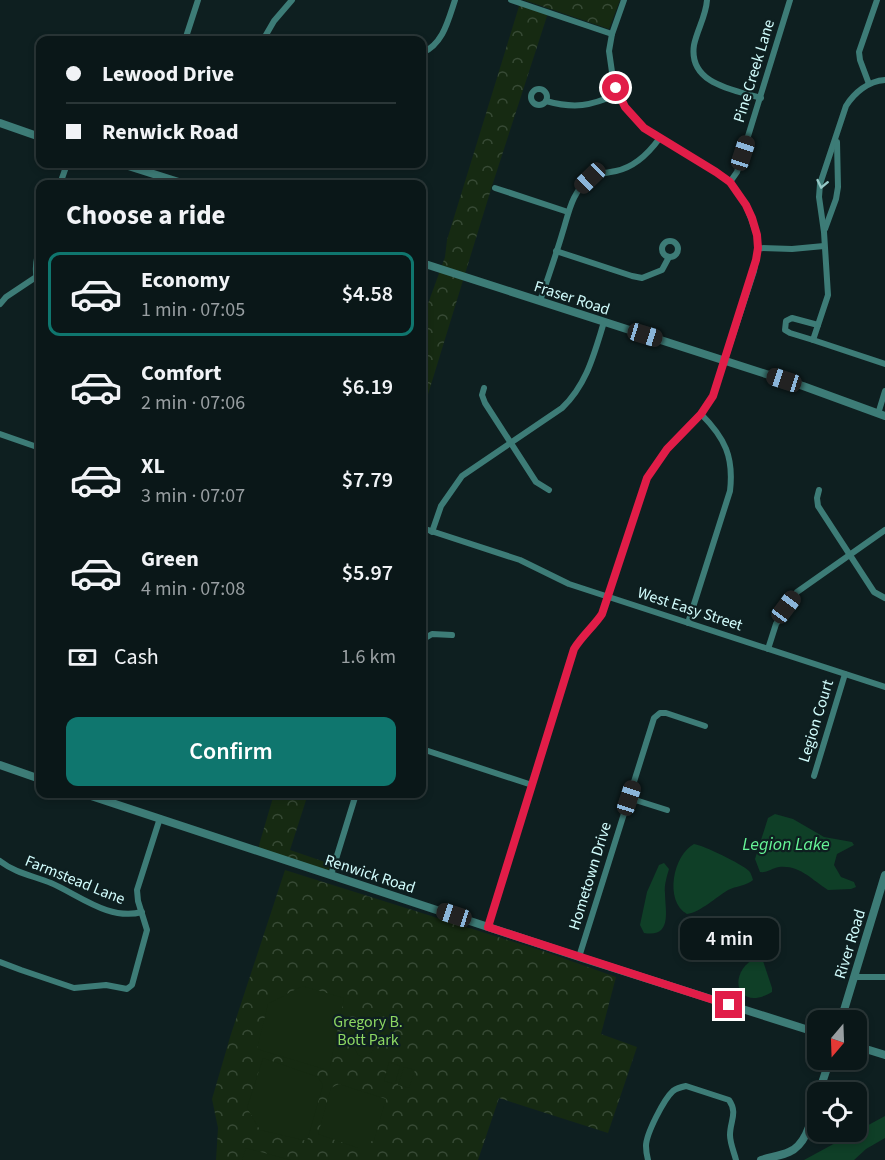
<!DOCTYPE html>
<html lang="en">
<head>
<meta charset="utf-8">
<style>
  body { margin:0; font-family:"Source Sans 3",sans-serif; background:#182425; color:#f1f3f6; height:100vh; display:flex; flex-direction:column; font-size:22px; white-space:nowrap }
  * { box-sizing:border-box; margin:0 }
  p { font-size:20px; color:#999fa2 }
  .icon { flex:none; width:33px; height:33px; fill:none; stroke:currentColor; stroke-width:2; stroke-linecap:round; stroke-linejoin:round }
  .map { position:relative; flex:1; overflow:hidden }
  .side { position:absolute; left:36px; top:180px; width:390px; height:618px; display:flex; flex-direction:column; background:#0a1718; border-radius:12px; box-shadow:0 3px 9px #0003,0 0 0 2px #2a3637 }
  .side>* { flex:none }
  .guide { position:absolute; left:36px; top:36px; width:390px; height:132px; border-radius:12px; box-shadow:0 3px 9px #0003,0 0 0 2px #2a3637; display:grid; align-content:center; height:132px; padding:0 30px; background:#0a1718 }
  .needle { width:39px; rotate:199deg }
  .tools { position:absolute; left:807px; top:1010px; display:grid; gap:12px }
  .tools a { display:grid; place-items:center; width:60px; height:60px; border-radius:12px; background:#0a1718; box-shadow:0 3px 9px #0003,0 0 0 2px #2a3637; font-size:30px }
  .end { position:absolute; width:27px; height:27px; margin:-14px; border:8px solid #e11d48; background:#fff; box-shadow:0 0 0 3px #fff }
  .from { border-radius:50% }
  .bubble { position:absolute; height:42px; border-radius:12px; background:#0a1718; box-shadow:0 3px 9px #0003,0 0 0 2px #2a3637; font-size:20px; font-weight:600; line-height:42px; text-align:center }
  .car { position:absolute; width:18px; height:36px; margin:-18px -9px; border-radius:8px; box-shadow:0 0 4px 2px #0007; background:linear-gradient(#222 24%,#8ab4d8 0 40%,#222 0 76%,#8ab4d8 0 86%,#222 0) }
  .guide b { display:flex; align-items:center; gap:21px; height:57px; font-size:22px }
  .guide b+b { border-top:2px solid #2a3637 }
  .guide i { width:15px; height:15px; background:#f1f3f6 }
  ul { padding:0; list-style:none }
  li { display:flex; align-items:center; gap:18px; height:84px; margin:0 12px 9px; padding:0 18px; border:3px solid transparent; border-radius:12px }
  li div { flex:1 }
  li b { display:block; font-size:22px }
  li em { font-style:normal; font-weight:600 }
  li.on { border-color:#0f766e }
  li>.icon { width:54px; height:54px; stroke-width:1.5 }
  h2 { padding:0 30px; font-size:27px; line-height:72px }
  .pay { display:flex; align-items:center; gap:15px; height:66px; padding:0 30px; font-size:22px }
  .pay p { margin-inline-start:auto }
  .button { display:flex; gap:12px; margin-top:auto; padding:12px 30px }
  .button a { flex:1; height:69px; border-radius:12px; background:#0f766e; color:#fff; font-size:24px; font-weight:600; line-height:69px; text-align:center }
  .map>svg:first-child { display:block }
</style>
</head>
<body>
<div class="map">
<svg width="885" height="1160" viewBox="0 0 885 1160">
  <defs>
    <pattern id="park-crowns" width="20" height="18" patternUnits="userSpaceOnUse" patternTransform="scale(1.5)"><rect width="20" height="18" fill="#162a12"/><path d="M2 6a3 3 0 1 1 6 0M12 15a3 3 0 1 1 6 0" fill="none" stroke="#374a35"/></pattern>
  </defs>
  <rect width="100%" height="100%" fill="#0e1f20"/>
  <g fill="url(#park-crowns)">
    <path d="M524,0H620L609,29Z"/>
    <path d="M520,3L548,13L492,186L422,414V320L445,257L447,240Z"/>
    <path d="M274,794H308L290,850L331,864L327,874L257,852Z"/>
    <path d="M285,870L543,951L616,977L601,1034L637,1047L608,1133L499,1098L478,1160H216L218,1128L212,1099L231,1034Z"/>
  </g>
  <g fill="#162a12">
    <path d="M302,986L344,998L330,1066L324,1069L257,1049L268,1004Z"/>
    <path d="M369,1010L381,1013C390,1027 378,1052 363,1057L358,1055L354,1047L360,1034V1019Z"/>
    <path d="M263,1058L318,1077L323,1085L307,1141L260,1130L247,1108Z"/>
    <path d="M389,1062L400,1066L395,1084L384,1081Z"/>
    <path d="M404,1067L415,1070L409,1088L398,1085Z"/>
    <path d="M339,1084L386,1099L374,1140L358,1148L318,1134L331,1088Z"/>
    <path d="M246,1148L291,1160H242Z"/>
  </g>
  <g fill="#0f3f27">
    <path d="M775,814L793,819L824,837L852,842L854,845L837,854L834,865L841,877L854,882L856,887L851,889L828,890C812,880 800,865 779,867C772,868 767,873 760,872L755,859L768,818Z"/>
    <path d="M694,844C703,845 742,864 749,871C751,873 752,877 753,880C746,886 736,886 728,890C716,897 701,912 687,914C664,901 673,855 694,844Z"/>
    <path d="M664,863L669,869C667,876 664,885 665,893C665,910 673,938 644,933L640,925L647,892L659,865Z"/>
    <path d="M757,957L762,958L772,988V992C737,1013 725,973 757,957Z"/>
    <path d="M885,1116V1138L866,1149L854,1160H804Z"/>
  </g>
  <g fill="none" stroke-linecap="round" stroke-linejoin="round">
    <g stroke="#3d7c77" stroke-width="6">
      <path d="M511,0L612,34"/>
      <path d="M707,0C706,16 697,30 694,45C688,84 734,90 761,98"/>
      <path d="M185,40L198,0"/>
      <path d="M263,40L274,21L292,0"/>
      <path d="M422,53C443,44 448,21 455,0"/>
      <path d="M885,80C868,81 854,93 846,106L820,184L819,197L824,232L828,295L813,340L885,364"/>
      <path d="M869,84L860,60L859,52L877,0"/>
      <circle cx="539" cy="97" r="8"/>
      <path d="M546,101C575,109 590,106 618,94"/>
      <path d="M730,182L737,172L790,0"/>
      <path d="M60,184L67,164"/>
      <path d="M495,188L568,212"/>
      <path d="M825,229L836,199L838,187L837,142"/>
      <circle cx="670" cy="249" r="8"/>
      <path d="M40,246C35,262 34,275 40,291"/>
      <path d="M758,248L792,249L824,246"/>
      <path d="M556,251L632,276L642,278L662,270L669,257"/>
      <path d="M540,301C548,278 556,255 563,231C569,212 572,191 590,179C597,173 607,173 616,171C635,167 648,154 659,139"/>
      <path d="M0,304L6,297L36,277"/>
      <path d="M813,340L790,333L785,330L786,321L792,318L818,325"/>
      <path d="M484,388L482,395L485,403L536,482L549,490"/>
      <path d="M878,414L885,391"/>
      <path d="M0,434L40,448"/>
      <path d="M819,490L817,498L818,506L874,592L885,598"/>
      <path d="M422,528L520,560L569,584L885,687"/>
      <path d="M432,532L441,506L462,476L562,408C587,384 594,354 604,322"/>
      <path d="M688,623L730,491C734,457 725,438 701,414"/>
      <path d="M422,640L432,634L452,635"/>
      <path d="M768,649L776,624L797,592L885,530"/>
      <path d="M422,749L532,785"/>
      <path d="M814,776L845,674"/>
      <path d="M629,798L667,810"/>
      <path d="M0,861C15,873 34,876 51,883C79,895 109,921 142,912"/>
      <path d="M331,875L356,794"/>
      <path d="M488,927L574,649C582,636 593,626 602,614L647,478L667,449L701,414L713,396L754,271L758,248L757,235L746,205L730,182L716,172L644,128L625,107L613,79L609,51L612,34L624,0"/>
      <path d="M579,957L654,718L660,713H666L705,726"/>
      <path d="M0,962L21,970L74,988L106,985L127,989L132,985L147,930L138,901L137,890L160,818"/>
      <path d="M854,977H885"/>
      <path d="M648,1160C647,1156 646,1150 646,1146C646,1134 664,1099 673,1091C677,1088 681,1087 686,1086L729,1100C738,1113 730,1121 730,1135C730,1143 734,1152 736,1160"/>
    </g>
    <g stroke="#3d7c77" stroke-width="8">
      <path d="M0,123L40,137"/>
      <path d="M122,164L185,184"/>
      <path d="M422,263L803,386L885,416"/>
      <path d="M0,765L40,779"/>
      <path d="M85,794L579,957L818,1033"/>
      <path d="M841,1020L885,875"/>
      <path d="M856,1046L885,1055"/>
      <path d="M819,1092L830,1059"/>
      <path d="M761,1160C770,1157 780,1156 789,1152C808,1144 812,1116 818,1098"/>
    </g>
  </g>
  <defs><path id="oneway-chevron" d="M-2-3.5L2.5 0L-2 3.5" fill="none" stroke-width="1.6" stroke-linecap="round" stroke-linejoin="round" transform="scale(1.5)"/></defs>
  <use stroke="#96c9c7" href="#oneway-chevron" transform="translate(822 184) rotate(102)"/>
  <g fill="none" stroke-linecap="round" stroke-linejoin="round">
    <path stroke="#e11d48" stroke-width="8" d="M616,88L625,107L644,128L716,172L730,182L746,205L752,218L757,235L758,248L756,260L713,396L701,414L667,449L647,478L602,614C594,626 582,636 574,649L488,927L729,1005"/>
  </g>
  <g text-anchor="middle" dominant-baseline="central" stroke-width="4.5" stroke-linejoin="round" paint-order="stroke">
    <g font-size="16" fill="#d1fcfc" stroke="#0e1f20">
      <text transform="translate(754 71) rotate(-73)">Pine Creek Lane</text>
      <text transform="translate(572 298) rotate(18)">Fraser Road</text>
      <text transform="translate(690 609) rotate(18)">West Easy Street</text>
      <text transform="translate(816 721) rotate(-73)">Legion Court</text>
      <text transform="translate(370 874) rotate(18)">Renwick Road</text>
      <text transform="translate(590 876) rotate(-73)">Hometown Drive</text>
      <text transform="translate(75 880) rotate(22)">Farmstead Lane</text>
      <text transform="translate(850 944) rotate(-73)">River Road</text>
    </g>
    <g font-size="16" fill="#8dd762" stroke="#0e1f20">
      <text x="368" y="1022">Gregory B.<tspan x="368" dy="18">Bott Park</tspan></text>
    </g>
    <g font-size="18" font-style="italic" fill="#66f597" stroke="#0e1f20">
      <text x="786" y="844">Legion Lake</text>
    </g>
  </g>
</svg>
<div class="tools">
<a><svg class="needle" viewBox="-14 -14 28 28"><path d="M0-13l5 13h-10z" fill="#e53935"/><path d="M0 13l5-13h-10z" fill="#999fa2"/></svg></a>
<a><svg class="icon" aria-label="locate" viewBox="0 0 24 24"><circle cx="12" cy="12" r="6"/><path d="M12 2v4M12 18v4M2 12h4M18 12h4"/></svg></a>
</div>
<i class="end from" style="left:616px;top:88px"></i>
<i class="end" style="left:729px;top:1005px"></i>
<div class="bubble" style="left:680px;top:918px;width:99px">4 min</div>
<i class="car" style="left:743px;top:153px;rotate:18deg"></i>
<i class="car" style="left:590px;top:178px;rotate:226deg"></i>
<i class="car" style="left:645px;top:335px;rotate:107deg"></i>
<i class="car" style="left:784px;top:380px;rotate:288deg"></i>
<i class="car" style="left:786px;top:607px;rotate:37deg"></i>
<i class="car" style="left:629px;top:798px;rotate:18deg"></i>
<i class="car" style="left:454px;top:915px;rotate:288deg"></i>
<div class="guide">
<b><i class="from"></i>Lewood Drive</b>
<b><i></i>Renwick Road</b>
</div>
<section class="side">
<h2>Choose a ride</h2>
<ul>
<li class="on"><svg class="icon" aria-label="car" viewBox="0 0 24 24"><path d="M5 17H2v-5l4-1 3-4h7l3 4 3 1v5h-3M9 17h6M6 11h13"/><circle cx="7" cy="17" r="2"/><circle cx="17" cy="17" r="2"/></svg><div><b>Economy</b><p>1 min · 07:05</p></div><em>$4.58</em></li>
<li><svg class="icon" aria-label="car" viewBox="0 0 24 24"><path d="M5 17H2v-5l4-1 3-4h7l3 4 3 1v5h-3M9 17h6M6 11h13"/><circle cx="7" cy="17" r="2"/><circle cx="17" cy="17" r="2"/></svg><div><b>Comfort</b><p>2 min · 07:06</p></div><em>$6.19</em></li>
<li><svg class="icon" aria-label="car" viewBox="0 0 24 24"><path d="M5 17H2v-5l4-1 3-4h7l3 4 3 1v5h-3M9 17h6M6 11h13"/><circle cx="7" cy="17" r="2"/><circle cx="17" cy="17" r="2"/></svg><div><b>XL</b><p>3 min · 07:07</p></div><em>$7.79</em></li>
<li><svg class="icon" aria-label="car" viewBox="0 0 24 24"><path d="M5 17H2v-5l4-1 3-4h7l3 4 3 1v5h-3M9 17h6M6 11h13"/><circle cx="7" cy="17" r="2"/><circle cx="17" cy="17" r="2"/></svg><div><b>Green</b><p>4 min · 07:08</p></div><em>$5.97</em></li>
</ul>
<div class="pay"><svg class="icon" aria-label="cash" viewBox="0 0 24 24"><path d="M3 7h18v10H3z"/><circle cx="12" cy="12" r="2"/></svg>Cash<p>1.6 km</p></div>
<div class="button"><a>Confirm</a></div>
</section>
</div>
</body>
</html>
